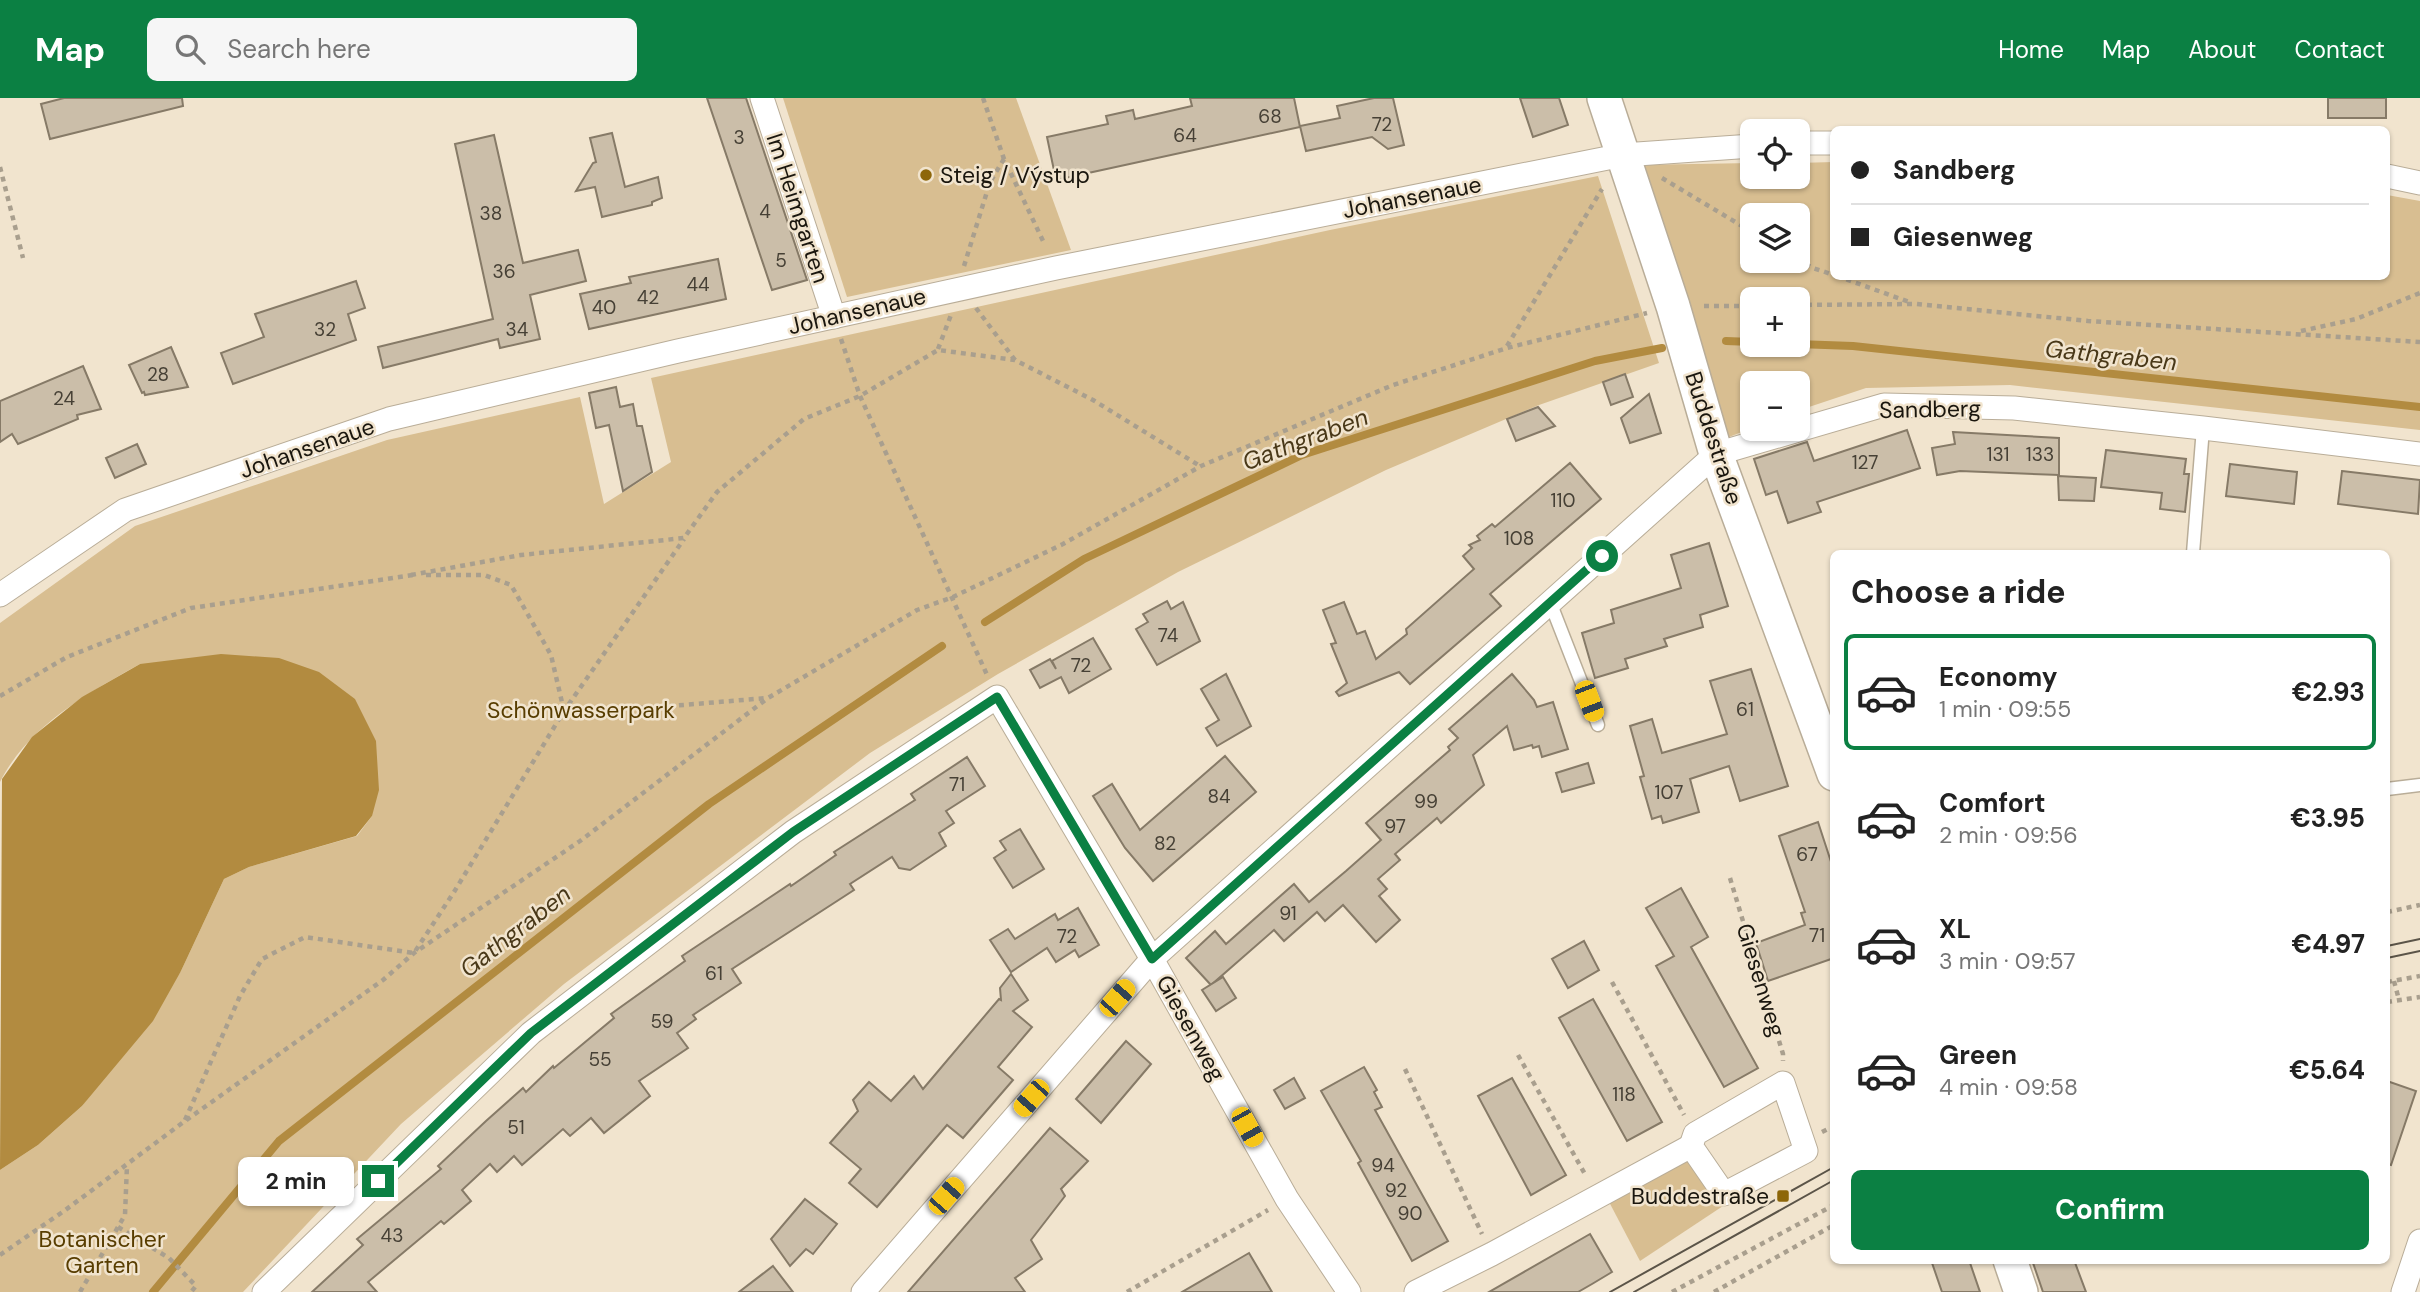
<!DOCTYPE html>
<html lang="en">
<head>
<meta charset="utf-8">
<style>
  body { margin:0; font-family:"DM Sans",sans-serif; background:#f6f6f6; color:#222; height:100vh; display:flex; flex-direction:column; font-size:26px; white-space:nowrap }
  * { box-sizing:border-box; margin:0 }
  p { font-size:23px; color:#767676 }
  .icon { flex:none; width:38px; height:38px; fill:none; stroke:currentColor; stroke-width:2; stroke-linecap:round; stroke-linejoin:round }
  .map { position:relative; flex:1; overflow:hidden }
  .panel { position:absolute; left:1830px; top:452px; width:560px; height:714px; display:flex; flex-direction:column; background:#fff; border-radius:10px; box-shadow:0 2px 5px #0004 }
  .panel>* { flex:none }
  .banner { position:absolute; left:1830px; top:28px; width:560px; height:154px; border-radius:10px; box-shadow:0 2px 5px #0004; display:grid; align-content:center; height:154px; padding:0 21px; background:#fff }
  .tools { position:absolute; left:1740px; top:21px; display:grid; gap:14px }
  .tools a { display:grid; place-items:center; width:70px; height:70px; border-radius:10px; background:#fff; box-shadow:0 2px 5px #0004; font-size:35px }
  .end { position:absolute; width:32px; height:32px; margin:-16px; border:9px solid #0b8043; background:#fff; box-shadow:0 0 0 4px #fff }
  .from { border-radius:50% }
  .bubble { position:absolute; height:49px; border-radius:10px; background:#fff; box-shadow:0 2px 5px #0004; font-size:23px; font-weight:700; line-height:49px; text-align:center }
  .car { position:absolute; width:21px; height:42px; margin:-21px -10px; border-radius:9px; box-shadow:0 0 5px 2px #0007; background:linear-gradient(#f5c518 24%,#345 0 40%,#f5c518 0 76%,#345 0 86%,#f5c518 0) }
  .banner b { display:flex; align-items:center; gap:24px; height:66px; font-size:26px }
  .banner b+b { border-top:2px solid #e0e0e0 }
  .banner i { width:18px; height:18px; background:#222 }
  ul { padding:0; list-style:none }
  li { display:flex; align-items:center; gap:21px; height:116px; margin:0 14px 10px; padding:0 7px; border:4px solid transparent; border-radius:10px }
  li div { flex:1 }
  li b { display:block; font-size:26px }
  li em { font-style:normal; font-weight:700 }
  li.selected { border-color:#0b8043 }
  li>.icon { width:63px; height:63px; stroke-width:1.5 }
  h2 { padding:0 21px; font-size:32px; line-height:84px }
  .action { display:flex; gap:14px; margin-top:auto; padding:14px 21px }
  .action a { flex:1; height:80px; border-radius:10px; background:#0b8043; color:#fff; font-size:28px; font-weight:700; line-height:80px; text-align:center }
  header { display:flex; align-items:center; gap:42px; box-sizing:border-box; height:98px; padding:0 35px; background:#0b8043; color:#fff }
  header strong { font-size:33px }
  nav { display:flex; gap:38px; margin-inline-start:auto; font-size:24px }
  .search { width:490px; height:63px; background:#f6f6f6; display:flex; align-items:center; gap:18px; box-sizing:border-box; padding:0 24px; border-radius:10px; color:#767676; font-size:26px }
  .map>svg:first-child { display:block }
</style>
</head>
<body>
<header>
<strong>Map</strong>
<div class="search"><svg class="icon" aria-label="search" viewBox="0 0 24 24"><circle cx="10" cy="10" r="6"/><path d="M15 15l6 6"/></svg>Search here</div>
<nav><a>Home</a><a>Map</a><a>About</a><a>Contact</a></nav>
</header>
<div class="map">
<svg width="2420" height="1194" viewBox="0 0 2420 1194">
  <rect width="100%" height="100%" fill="#f1e4ce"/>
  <g fill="#d8be91" fill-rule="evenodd">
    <path d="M783,0H1016L1071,152L847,199Z"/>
    <path d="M1834,64V178H2387V97L2420,103V332L2010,287L1866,290L1797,313V285H1752V330L1729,339L1636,67L1752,65V79H1797V65ZM1752,117H1797V163H1752ZM1752,201H1797V247H1752Z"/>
    <path d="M1598,78L1659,265L1539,307L1386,372L1178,474L998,576L870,655L564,886L401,1026L243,1194H0V1072L38,1047L82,1008L181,873L224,781L249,769L357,738L372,718L140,566C88,595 28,628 0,684V525L135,428L387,342L580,299L604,406L671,364L651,280L1330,132Z"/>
    <path d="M1687,1056L1723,1108L1640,1163L1607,1100Z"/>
  </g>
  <path fill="#b28b40" d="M221,556L279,560L319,574L355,601L376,643L379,692L372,718L356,738L249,769L224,781L181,873L153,923L82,1008L38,1047L0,1072L2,681L32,639L82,599L140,566Z"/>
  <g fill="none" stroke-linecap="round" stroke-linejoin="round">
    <g stroke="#b28b40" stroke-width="8">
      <path d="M1726,243L1752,244"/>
      <path d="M1797,246L1853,248L2420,309"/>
      <path d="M985,524L1084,461L1302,357L1595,263L1662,250"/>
      <path d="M153,1194L279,1043L709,706L942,548"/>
    </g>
  </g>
  <g fill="#cbbea9" stroke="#867a67" stroke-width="2">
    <path d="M64,0H182L183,8L50,41L41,6Z"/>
    <path d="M707,0H746L807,182L772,192Z"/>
    <path d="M1190,0H1294L1300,29L1056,82L1047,39L1108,26L1106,18L1133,12L1135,21L1192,8Z"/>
    <path d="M1374,0H1393L1404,47L1388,51L1372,39L1306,53L1300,28L1340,20L1337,8Z"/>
    <path d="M1520,0H1559L1568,27L1533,39Z"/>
    <rect x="2328" y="0" width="58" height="20"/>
    <path d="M612,35L625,89L658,79L662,100L652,104V107L602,119L595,89L576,93L593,65L596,64L590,40Z"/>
    <path d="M494,37L523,165L578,152L586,183L530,197L540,241L500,250L498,241L383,270L378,249L493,221L455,46Z"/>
    <path d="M718,161L726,201L589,231L580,196L631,185L629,179Z"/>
    <path d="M356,183L365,210L348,216L356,242L233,286L221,255L264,239L255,216Z"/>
    <path d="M171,249L188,289L145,297L144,294L142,295L129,267Z"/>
    <path d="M83,268L101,311L77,317L78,321L18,346L12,336L0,344V303Z"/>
    <path d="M1625,276L1633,299L1611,307L1603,284Z"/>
    <path d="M616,289L620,309L633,306L637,328H642L652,374L623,393L609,327L596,330L589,295Z"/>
    <path d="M1649,296L1661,335L1630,345L1621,320Z"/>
    <path d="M1538,309L1555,328L1516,343L1507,321Z"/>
    <path d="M1907,332L1920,370L1817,404L1821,414L1788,425L1777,393L1766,397L1754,361L1807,344L1814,363Z"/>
    <path d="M1953,334L2059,340V377L1960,373L1937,377L1932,350L1955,346Z"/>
    <path d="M137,346L146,366L115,380L106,360Z"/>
    <path d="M2106,352L2186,361L2184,376H2189L2185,414L2160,411L2162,395L2101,389Z"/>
    <path d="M1570,365L1601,401L1490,496L1501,508L1410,586L1399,574L1339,598L1336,594L1347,585L1331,546L1336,545L1323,512L1344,504L1357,536L1365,533L1376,561L1407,536L1406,531L1474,471L1463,458L1472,450L1469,447L1480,442L1477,438L1492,426L1495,429Z"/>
    <path d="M2230,366L2297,374L2294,406L2226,398Z"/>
    <path d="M2342,373L2420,382L2418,416L2338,406Z"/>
    <path d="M2058,378L2096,380L2094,403L2059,402Z"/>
    <path d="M1709,445L1728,508L1700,517L1703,529L1664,541L1667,548L1625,561L1628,570L1595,580L1582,535L1614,525L1611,512L1681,490L1671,457Z"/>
    <path d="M1167,503L1171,511L1183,504L1200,543L1157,567L1136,531L1148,524L1143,516Z"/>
    <path d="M1093,540L1111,571L1069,595L1061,579L1040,590L1030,572L1050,561L1056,571L1052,563Z"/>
    <path d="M1751,571L1788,688L1740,703L1729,668L1690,681L1699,714L1663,725L1661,718L1652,721L1640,679L1644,678L1630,628L1652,621L1662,655L1727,636L1710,583Z"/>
    <path d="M1226,576L1251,628L1217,648L1206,630L1219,622L1201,591Z"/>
    <path d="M1512,576L1534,602L1537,609L1553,604L1568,651L1542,659L1539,648L1533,650L1532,647L1514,652L1507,628L1473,657L1484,687L1441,725L1437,720L1395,756L1400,762L1378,781L1387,791L1379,798L1400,822L1376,844L1343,807L1325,823L1317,814L1284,843L1274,832L1211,887L1186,860L1215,833L1226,846L1294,786L1309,804L1346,773L1381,742L1366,725L1450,652L1448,649L1458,640L1449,631Z"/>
    <path d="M1225,658L1256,694L1153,783L1125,750L1093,698L1112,686L1140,732Z"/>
    <path d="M967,659L985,688L946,713L954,725L939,735L946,748L910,772L899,770L892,759L850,786L854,792L732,871L741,885L693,917L696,921L677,935L688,950L639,983L650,998L604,1035L591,1020L570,1038L563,1031L522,1067L514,1058L497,1074L490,1066L462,1092L471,1103L444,1126L441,1123L368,1184L377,1194H312L363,1147L357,1141L441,1071L438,1068L486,1023L523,990L526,994L553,968L554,970L614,920L611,916L685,863L682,858L790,786L791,788L836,757L834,754L915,702L911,696Z"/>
    <path d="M1588,665L1594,685L1562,694L1556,675Z"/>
    <path d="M1818,724L1834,773V860L1768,883L1756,845L1805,827L1801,815L1805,814L1779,738Z"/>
    <path d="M1020,731L1044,771L1013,790L994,760L1006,752L1000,743Z"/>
    <path d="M1681,790L1708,839L1691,849L1758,970L1724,989L1656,868L1674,858L1646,810Z"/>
    <path d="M1078,810L1099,847L1079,859L1075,852L1056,864L1047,850L1011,874L990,842L1008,831L1015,841L1055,816L1058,822Z"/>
    <path d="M1584,843L1599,872L1568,890L1552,861Z"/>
    <path d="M1011,876L1028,902L1013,913L1032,929L998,969L1013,982L963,1040L947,1027L877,1109L849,1085L861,1071L830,1045L858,1013L853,1002L869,984L891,1003L914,978L923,991L999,901L1001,902L1000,890Z"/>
    <path d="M1223,879L1236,900L1216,913L1202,892Z"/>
    <path d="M1593,901L1662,1024L1627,1043L1559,920Z"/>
    <path d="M1126,943L1151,966L1101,1025L1076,1001Z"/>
    <path d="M1364,969L1377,992L1374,994L1382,1009L1375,1012L1448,1143L1412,1163L1358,1065L1361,1063L1321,993Z"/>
    <path d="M1294,980L1305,1000L1285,1011L1274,992Z"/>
    <path d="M1512,980L1566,1077L1531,1097L1478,998Z"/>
    <path d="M2387,983L2416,993L2391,1067L2387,1066Z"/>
    <path d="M1050,1030L1088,1063L1061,1091L1065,1098L1031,1142L1042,1161L1015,1180L1025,1194H908Z"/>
    <path d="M805,1101L837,1126L813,1156L806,1151L790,1168L771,1141Z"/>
    <path d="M1590,1136L1612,1174L1592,1186L1578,1194H1489Z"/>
    <path d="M1249,1155L1272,1194H1182L1225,1169Z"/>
    <path d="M1931,1162H1969L1980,1194H1942Z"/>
    <path d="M2032,1162H2074L2086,1194H2043Z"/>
    <path d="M773,1168L793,1194H739Z"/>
  </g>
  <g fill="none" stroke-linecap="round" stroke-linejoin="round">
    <g stroke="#b9ad98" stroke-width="15">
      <g id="lane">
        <path d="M2193,455L2203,330"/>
        <path d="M1550,504L1598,627"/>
        <path d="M2387,691L2420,687"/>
      </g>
    </g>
    <g stroke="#b9ad98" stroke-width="25">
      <g id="street">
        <path d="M762,0L834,219"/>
        <path d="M1797,45H1834"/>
        <path d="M2387,78L2420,85"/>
        <path d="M0,497L125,412L389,321L678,253L1056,170L1623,57L1752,48"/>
        <path d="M1783,985L1806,1053L1724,1096L1691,1048L1695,1036Z"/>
        <path d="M264,1194L531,935L793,734L997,599L1152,861L1287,1101L1349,1194"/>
        <path d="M863,1194L1152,861L1716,356L1884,307L2014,310L2203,330L2420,356"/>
        <path d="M1416,1194L1492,1156L1691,1048"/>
        <path d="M2403,1194L2420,1143"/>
      </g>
    </g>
    <g stroke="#b9ad98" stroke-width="36">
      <g id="secondary">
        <path d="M1604,0L1673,208L1716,356L1834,676"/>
        <path d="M2010,1162L2021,1194"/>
      </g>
    </g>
    <g stroke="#a99f8e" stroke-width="4.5" stroke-dasharray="5 5" stroke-linecap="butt">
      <path d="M983,0L1004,61L1045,147"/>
      <path d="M0,69L23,160"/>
      <path d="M1662,80L1752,134"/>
      <path d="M1797,161L1813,170L1834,177"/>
      <path d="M964,168L990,84L1004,61"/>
      <path d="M1837,178L1912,205"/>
      <path d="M1797,207L1916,206L2088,223L2420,244"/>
      <path d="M1704,208H1752"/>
      <path d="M976,210L1015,262"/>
      <path d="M2301,233L2356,221L2420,195"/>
      <path d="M841,241L860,298L988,579"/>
      <path d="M1507,248L1602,91"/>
      <path d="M938,251L951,217"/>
      <path d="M411,477L521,457L684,440L717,394L804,321L860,298L938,252L1015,262L1093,302L1200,368"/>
      <path d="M426,477H484L511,487L551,557L564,613L659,609L767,600"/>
      <path d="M0,598L67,559L191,510L413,477"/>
      <path d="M1730,780L1783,956V963"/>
      <path d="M2387,814L2420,807"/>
      <path d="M2394,883L2399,902"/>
      <path d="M1612,884L1684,1017"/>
      <path d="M2387,884L2420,878"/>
      <path d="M2387,904L2420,899"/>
      <path d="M1518,957L1586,1078"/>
      <path d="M1405,971L1482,1136"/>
      <path d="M185,1022L240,898L262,861L305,839L414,855L454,794L564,613L684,441"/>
      <path d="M1822,1034L1834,1028"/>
      <path d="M118,1129L169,1160L196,1188L191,1194"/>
      <path d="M0,1157L64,1113L185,1023L383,882L414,855L580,743L768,600L917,512L953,499L1063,446L1201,368L1393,287L1507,250L1647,215"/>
      <path d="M80,1194L125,1117L127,1067"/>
      <path d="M1127,1194L1268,1112"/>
      <path d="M1672,1194L1834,1107"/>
      <path d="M1714,1194L1834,1127"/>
    </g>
    <use href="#lane" stroke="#fff" stroke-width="12"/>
    <use href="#street" stroke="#fff" stroke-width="23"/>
    <use href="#secondary" stroke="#fff" stroke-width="33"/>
    <g stroke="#5b5448" stroke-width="2">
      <path d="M2387,848L2420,841"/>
      <path d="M2387,860L2420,853"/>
      <path d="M1610,1194L1834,1069"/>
      <path d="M1634,1194L1834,1082"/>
    </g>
  </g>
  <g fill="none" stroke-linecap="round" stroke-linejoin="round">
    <path stroke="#0b8043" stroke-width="9" d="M378,1083L531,935L793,734L997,599L1152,861L1602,458"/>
  </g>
  <g fill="#8d6609" stroke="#f1e4ce" stroke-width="2.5">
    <circle cx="926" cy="77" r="7"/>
    <rect x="1776" y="1091" width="14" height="14" rx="3.5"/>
  </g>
  <g text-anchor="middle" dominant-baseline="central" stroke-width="5" stroke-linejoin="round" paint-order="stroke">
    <g font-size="19" fill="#464035">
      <text x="1270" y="18">68</text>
      <text x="1382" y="26">72</text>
      <text x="1185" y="37">64</text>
      <text x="739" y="39">3</text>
      <text x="765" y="113">4</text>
      <text x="491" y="115">38</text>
      <text x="781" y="162">5</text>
      <text x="504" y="173">36</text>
      <text x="698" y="186">44</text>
      <text x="648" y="199">42</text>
      <text x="604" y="209">40</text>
      <text x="325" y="231">32</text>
      <text x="517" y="231">34</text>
      <text x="158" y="276">28</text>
      <text x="64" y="300">24</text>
      <text x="1998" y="356">131</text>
      <text x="2040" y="356">133</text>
      <text x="1865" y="364">127</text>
      <text x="1563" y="402">110</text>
      <text x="1519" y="440">108</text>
      <text x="1168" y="537">74</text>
      <text x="1081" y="567">72</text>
      <text x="1745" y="611">61</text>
      <text x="957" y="686">71</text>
      <text x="1669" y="694">107</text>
      <text x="1219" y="698">84</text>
      <text x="1426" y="703">99</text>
      <text x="1395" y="728">97</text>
      <text x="1165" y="745">82</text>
      <text x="1807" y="756">67</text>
      <text x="1288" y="815">91</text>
      <text x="1817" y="837">71</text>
      <text x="1067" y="838">72</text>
      <text x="714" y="875">61</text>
      <text x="662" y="923">59</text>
      <text x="600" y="961">55</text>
      <text x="1624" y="996">118</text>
      <text x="516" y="1029">51</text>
      <text x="1383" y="1067">94</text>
      <text x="1396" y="1092">92</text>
      <text x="1410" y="1115">90</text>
      <text x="392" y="1137">43</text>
    </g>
    <g font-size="23" fill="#1a160e" stroke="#f1e4ce" text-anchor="start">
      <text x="940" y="77">Steig / Výstup</text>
      <text x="1769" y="1098" text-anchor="end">Buddestraße</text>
    </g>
    <g font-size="23" fill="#1a160e" stroke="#f1e4ce">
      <text transform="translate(1412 99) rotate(-11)">Johansenaue</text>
      <text transform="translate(798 110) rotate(72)">Im Heimgarten</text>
      <text transform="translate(857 213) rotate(-13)">Johansenaue</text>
      <text transform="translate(1930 311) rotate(-1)">Sandberg</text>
      <text transform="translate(1714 340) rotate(72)">Buddestraße</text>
      <text transform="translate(307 350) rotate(-19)">Johansenaue</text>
      <text transform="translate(1761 882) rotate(73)">Giesenweg</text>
      <text transform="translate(1191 930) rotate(61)">Giesenweg</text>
    </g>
    <g font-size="23" fill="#583d00" stroke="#f1e4ce">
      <text x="581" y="612">Schönwasserpark</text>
      <text x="102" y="1141">Botanischer<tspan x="102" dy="26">Garten</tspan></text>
    </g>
    <g font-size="24" font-style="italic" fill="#493818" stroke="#f1e4ce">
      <text transform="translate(2111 257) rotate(6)">Gathgraben</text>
      <text transform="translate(1305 341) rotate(-21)">Gathgraben</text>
      <text transform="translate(515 833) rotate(-38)">Gathgraben</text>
    </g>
  </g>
</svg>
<div class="tools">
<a><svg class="icon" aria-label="locate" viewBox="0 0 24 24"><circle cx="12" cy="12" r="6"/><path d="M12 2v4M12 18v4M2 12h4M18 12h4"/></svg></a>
<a><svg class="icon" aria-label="layers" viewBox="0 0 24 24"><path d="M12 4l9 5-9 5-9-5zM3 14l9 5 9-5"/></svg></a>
<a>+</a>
<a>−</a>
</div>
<i class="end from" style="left:1602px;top:458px"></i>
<i class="end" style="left:378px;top:1083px"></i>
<div class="bubble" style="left:238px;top:1059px;width:116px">2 min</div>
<i class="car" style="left:1589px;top:603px;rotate:159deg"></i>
<i class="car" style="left:1117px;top:900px;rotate:41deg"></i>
<i class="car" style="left:1031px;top:1000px;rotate:221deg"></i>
<i class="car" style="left:1247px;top:1029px;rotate:151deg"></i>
<i class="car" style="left:946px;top:1098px;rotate:41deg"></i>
<div class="banner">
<b><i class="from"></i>Sandberg</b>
<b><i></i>Giesenweg</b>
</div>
<section class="panel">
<h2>Choose a ride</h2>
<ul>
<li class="selected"><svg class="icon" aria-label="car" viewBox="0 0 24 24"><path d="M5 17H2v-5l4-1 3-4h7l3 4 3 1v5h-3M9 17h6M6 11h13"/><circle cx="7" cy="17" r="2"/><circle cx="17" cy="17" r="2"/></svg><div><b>Economy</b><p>1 min · 09:55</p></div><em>€2.93</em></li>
<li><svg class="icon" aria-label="car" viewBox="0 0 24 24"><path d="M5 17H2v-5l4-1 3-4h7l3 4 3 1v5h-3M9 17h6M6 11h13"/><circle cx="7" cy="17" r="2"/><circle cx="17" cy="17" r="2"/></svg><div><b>Comfort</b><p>2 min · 09:56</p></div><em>€3.95</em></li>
<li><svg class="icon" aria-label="car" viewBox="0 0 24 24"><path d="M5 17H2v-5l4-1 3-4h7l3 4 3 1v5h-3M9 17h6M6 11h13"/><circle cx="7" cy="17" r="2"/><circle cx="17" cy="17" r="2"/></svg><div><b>XL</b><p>3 min · 09:57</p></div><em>€4.97</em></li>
<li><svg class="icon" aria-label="car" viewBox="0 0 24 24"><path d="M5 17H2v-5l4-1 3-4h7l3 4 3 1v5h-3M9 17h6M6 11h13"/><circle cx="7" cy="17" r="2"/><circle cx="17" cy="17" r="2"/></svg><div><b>Green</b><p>4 min · 09:58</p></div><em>€5.64</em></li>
</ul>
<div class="action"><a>Confirm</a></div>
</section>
</div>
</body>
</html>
